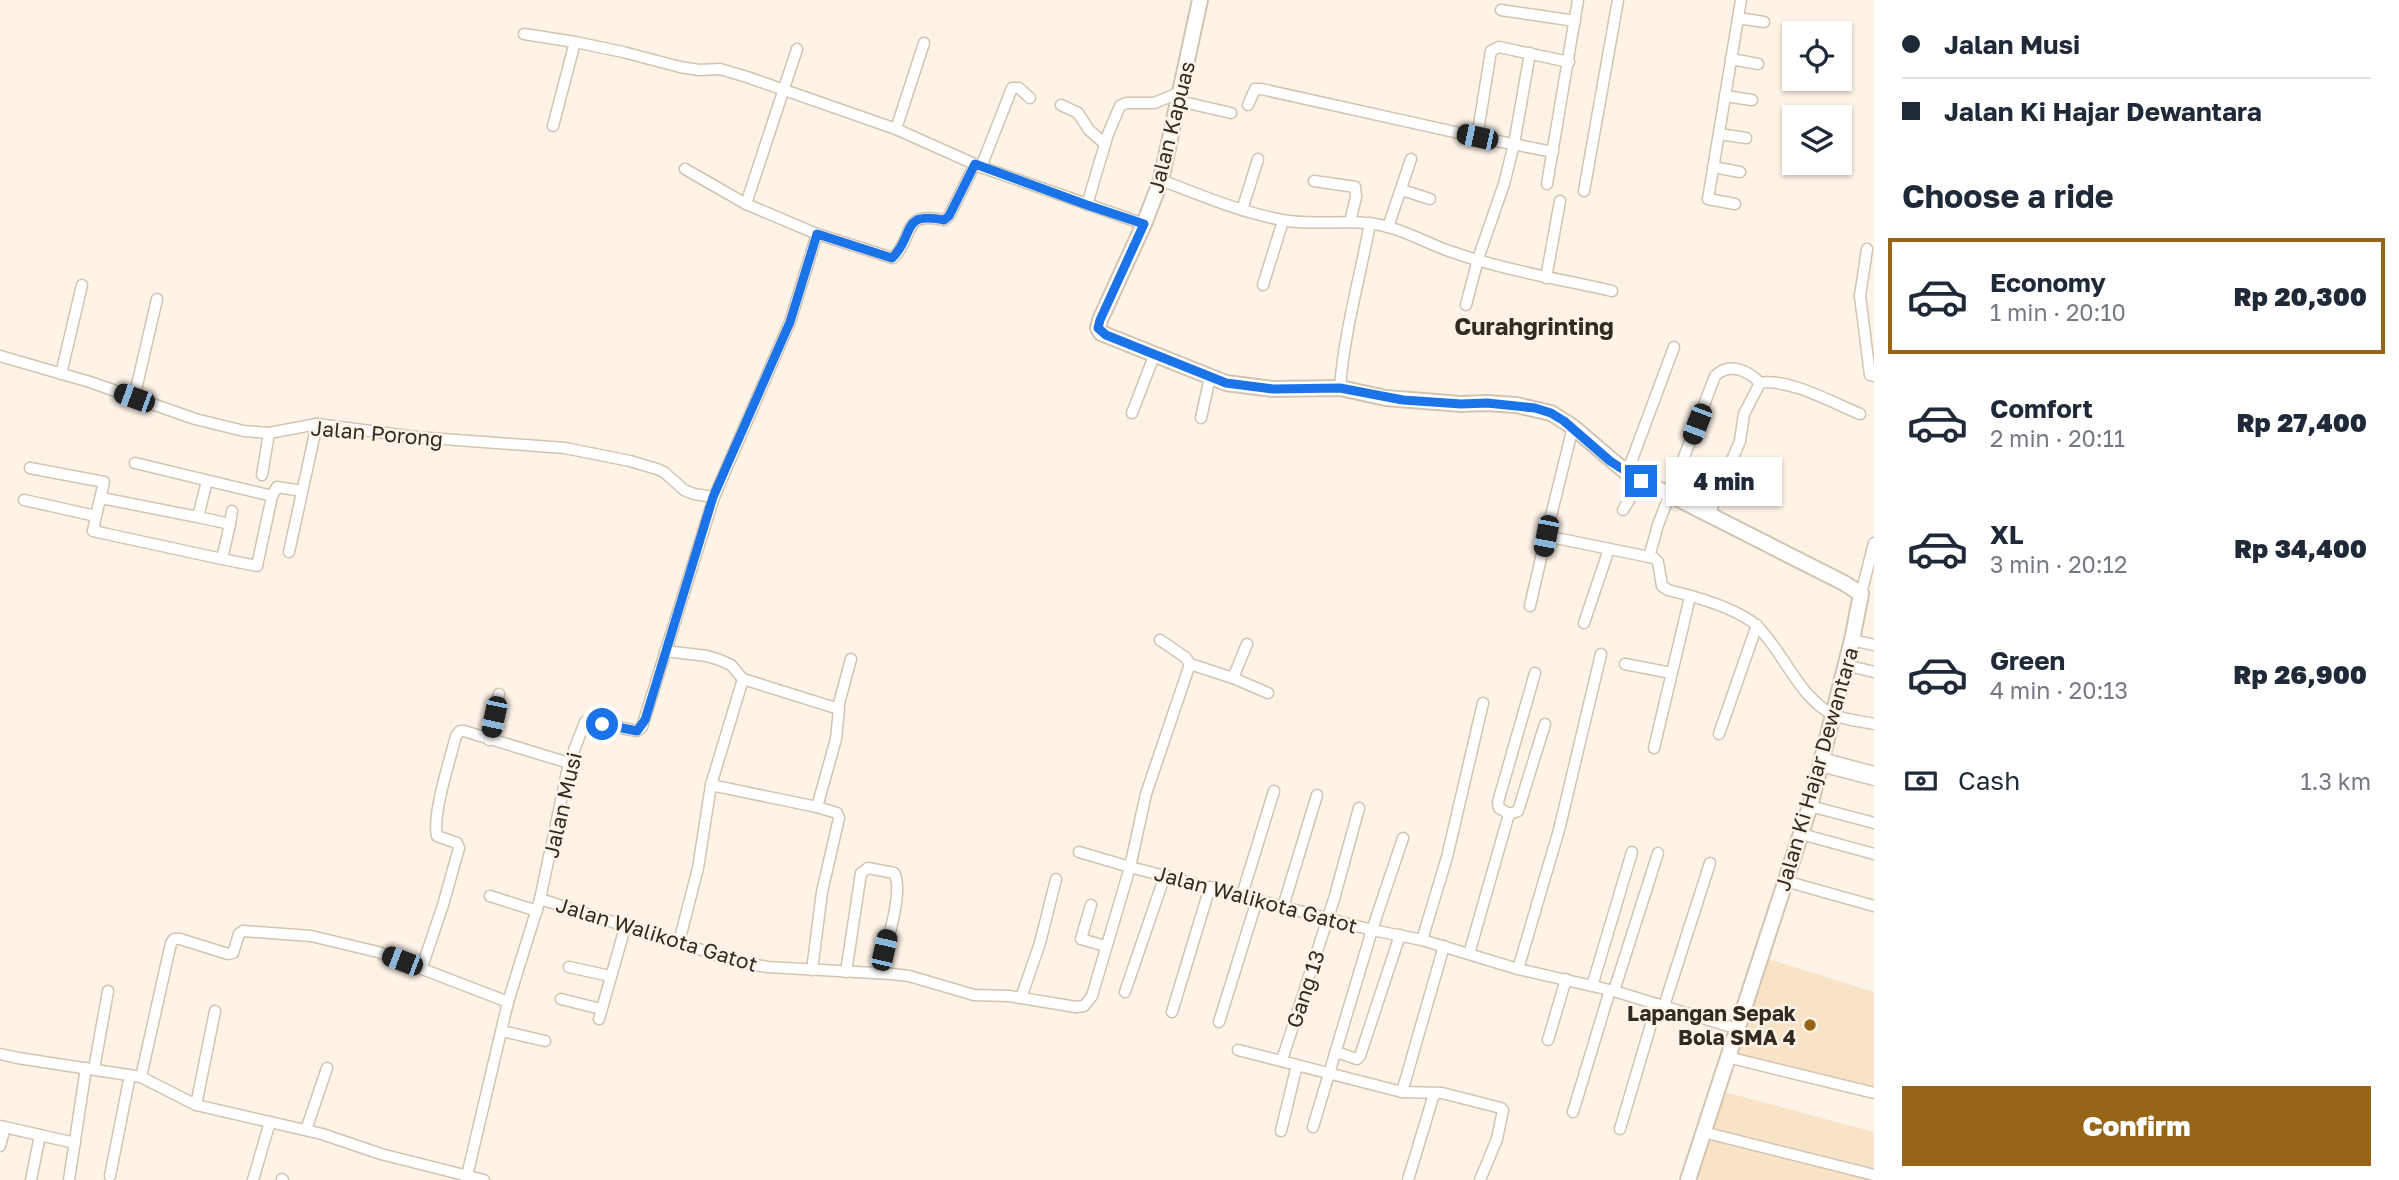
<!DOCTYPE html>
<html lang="en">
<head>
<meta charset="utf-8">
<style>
  body { margin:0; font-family:"Golos Text",sans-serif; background:#f2f2f3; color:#1f2937; height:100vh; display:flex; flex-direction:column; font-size:26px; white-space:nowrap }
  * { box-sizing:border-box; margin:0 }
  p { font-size:23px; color:#747a83 }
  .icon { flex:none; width:38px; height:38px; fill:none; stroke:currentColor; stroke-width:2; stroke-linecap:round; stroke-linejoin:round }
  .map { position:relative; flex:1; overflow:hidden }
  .drawer { display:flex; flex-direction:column; background:#fff; width:525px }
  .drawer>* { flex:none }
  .top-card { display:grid; align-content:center; height:154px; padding:0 28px; background:#fff }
  .controls { position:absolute; left:1782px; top:21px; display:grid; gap:14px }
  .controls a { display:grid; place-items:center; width:70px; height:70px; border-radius:0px; background:#fff; box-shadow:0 2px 5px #0004; font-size:35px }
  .end { position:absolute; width:32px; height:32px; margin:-16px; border:9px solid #1a73e8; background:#fff; box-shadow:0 0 0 4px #fff }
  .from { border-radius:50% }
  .bubble { position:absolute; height:49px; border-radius:0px; background:#fff; box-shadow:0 2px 5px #0004; font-size:23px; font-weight:800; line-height:49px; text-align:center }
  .car { position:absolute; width:21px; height:42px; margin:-21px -10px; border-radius:9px; box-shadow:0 0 5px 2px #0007; background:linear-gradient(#222 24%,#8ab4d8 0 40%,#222 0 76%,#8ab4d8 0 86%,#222 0) }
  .top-card b { display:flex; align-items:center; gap:24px; height:66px; font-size:26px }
  .top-card b+b { border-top:2px solid #e0e1e3 }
  .top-card i { width:18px; height:18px; background:#1f2937 }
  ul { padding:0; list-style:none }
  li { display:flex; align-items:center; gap:21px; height:116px; margin:0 14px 10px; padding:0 14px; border:4px solid transparent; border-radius:0px }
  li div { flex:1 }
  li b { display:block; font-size:26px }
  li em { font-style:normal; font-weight:800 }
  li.on { border-color:#966516 }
  li>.icon { width:63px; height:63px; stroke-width:1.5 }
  h2 { padding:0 28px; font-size:32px; line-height:84px }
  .pay { display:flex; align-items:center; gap:18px; height:77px; padding:0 28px; font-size:26px }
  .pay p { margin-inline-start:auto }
  .button { display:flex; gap:14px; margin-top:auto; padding:14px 28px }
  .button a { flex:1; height:80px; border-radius:0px; background:#966516; color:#fff; font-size:28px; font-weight:800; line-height:80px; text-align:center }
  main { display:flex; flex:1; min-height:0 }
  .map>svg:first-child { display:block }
</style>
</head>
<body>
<main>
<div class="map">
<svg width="1874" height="1180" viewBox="0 0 1874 1180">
  <rect width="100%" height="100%" fill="#fdf3e7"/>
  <g fill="#f9e3c7">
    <path d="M1768,959L1874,992V1091L1734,1058Z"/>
    <path d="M1717,1090L1874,1132V1171L1705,1129Z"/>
    <path d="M1704,1139L1874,1177V1180H1701L1694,1178Z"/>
  </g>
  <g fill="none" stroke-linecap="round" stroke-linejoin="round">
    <g stroke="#d3c4b1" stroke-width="13">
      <g id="minor">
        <path d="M1501,10L1575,21"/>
        <path d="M1738,18L1764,22"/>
        <path d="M524,34L575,42"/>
        <path d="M1731,59L1758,64"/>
        <path d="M1725,96L1752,100"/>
        <path d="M1179,101L1231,113"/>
        <path d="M1061,105L1078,113L1089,130L1105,144"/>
        <path d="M1248,105L1255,89H1261L1477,137"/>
        <path d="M553,126L575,42L623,52L680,67L699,70L720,69L747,77L896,129L981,167L1144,224"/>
        <path d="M896,129L924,43"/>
        <path d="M1719,134L1746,138"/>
        <path d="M1553,152L1477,137L1491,51L1499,47L1569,62"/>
        <path d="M981,167L1012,88H1019L1030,98"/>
        <path d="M1713,167L1740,172"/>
        <path d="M685,169L746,204L817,234"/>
        <path d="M1161,180C1200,195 1240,212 1282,220C1317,227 1353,217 1388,227C1411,233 1430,245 1452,252C1504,270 1559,279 1612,291"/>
        <path d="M1314,181L1355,187L1356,197L1350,222"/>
        <path d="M1547,184L1578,0"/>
        <path d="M1402,190L1430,199"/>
        <path d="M1584,191L1618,0"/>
        <path d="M746,204L797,49"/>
        <path d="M1735,204L1708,199L1741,0"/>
        <path d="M1087,205L1108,134L1120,106L1126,103H1154L1181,92"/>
        <path d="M1242,210L1258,159"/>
        <path d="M1388,227L1411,159"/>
        <path d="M1867,249L1860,296L1870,375L1874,376"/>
        <path d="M1546,278L1560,201"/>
        <path d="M1263,285L1283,221"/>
        <path d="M1466,305L1478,259L1504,184L1514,144L1530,53"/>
        <path d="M0,356L90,382L195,419L244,431L269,433L317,424L416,437L565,448L630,461L657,469L664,472L684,490L694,494L714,497"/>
        <path d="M61,374L82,285"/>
        <path d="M1340,388C1344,332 1360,278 1370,223"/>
        <path d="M134,398L157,299"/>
        <path d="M1132,413L1154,356"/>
        <path d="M1201,418L1210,377"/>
        <path d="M1573,427L1546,536L1654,558L1658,562L1662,586L1668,590C1693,596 1740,609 1758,627C1784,653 1798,696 1832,714C1843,720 1861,721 1874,724"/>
        <path d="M135,463L272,496L277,487L302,491"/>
        <path d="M30,468L104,482L96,516"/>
        <path d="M1627,473L1674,347"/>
        <path d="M262,475L269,433"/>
        <path d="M207,481L198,517L230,524L232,511"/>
        <path d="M101,498L198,517"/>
        <path d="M24,500L96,516L93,531L222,559"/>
        <path d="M1623,510L1641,481"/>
        <path d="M1709,515L1740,441L1744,414L1760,383C1789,378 1833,403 1860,414"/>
        <path d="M230,524L222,559L257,566L272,496"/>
        <path d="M289,552L317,424"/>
        <path d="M1649,557L1658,525L1715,376C1729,362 1748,370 1760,383"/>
        <path d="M1861,594L1874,543"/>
        <path d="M1530,606L1546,536"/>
        <path d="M1584,623L1609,549"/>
        <path d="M1160,640L1185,657L1190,664"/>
        <path d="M1852,640L1874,645"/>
        <path d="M665,651L707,656L720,660L731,665L743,679L839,709L836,739L817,807L711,785"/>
        <path d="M1625,664L1671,673"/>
        <path d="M1845,665L1874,672"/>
        <path d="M1233,678L1268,693"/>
        <path d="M838,707L851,659"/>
        <path d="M1719,734L1757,625"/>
        <path d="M489,740L499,694"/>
        <path d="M1654,748L1690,597"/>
        <path d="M1822,758L1874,772"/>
        <path d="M1820,766L1874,780"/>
        <path d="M1810,806L1874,823"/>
        <path d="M1509,814L1499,808L1498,802L1535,673"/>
        <path d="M1801,834L1874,854"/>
        <path d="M1079,852L1130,867L1146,794L1190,664L1233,678L1247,644"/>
        <path d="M1785,881L1874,906"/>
        <path d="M1242,895L1274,791"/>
        <path d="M490,896L537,911"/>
        <path d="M540,899L743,963L768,967L892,974L909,976L974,995L1009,996L1076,1007L1084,1006L1092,996L1130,867L1372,930L1422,940L1518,969L1614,991L1738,1029"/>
        <path d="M1091,905L1081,939L1105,946"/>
        <path d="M1283,907L1317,795"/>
        <path d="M1422,940L1447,857L1483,703"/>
        <path d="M679,942L698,868L711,785L743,679"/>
        <path d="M1469,954L1509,814L1518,811L1545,724"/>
        <path d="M422,967L443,905L459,848L457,843L437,836C432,814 450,760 456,736L460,731H464L569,763"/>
        <path d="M569,967L610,976"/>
        <path d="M1518,969L1559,830L1601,654"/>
        <path d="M812,970L822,892L839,818L837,813L817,807"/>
        <path d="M846,972L861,873L868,868L894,873C905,891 884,952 879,973"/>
        <path d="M1592,986L1632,852"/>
        <path d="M1614,991L1658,853"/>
        <path d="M1125,992L1165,875"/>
        <path d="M1021,998L1040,943L1056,879"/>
        <path d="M561,999L601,1009"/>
        <path d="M1664,1006L1710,863"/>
        <path d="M1172,1012L1210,887"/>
        <path d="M599,1019L626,924"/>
        <path d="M1219,1022L1257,900"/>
        <path d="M502,1031L545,1041"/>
        <path d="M1548,1040L1566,979"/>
        <path d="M1238,1050L1402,1092L1442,1093L1501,1108L1503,1110L1497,1139L1480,1180"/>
        <path d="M1336,1052L1357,1059L1360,1056L1400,935"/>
        <path d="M0,1054L18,1058L141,1077L196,1105L322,1134L381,1154L484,1180"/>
        <path d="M1727,1057L1874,1093"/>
        <path d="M1282,1060L1334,899L1359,808"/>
        <path d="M94,1069L108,991"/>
        <path d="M141,1077L171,943L174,939H180L228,954L233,953L239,934L243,931L311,936L378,952L508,1002"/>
        <path d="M1402,1092L1444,946"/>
        <path d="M196,1105L215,1011"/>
        <path d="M1573,1112L1610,990"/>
        <path d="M0,1126L75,1143"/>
        <path d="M1313,1127L1372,930L1403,838"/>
        <path d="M1620,1129L1657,1004"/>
        <path d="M306,1130L327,1068"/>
        <path d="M1281,1131L1297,1065"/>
        <path d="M1703,1132L1874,1175"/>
        <path d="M0,1146L5,1127"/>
        <path d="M110,1176L130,1075"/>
        <path d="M282,1179L283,1180"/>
        <path d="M31,1180L40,1135"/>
        <path d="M69,1180L86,1068"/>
        <path d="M253,1180L270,1122"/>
        <path d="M466,1180L508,1002L540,899L569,763L585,722H591L637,731L642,727L714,497L790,322L817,234L893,258C916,235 900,211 944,220L949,216L975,164"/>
        <path d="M1408,1180L1434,1094"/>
      </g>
    </g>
    <g stroke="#d3c4b1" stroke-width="18">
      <path id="secondary" d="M1200,0L1161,180L1144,224L1100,320L1098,328L1101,333L1226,383L1273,389L1340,388L1386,398L1461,404L1487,403L1516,405L1551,413L1573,427L1627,473L1844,583L1861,594L1852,640L1810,806L1688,1180"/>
    </g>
    <use href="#minor" stroke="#fff" stroke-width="10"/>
    <use href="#secondary" stroke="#fff" stroke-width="14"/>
  </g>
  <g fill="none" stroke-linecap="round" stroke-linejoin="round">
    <path stroke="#1a73e8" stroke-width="9" d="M602,724L637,731L645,720L713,497L790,322L817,234L892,258C916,235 899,211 944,220L949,216L975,164L1087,205L1144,224L1100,320L1098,328L1106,335L1226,383L1273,389L1340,388L1403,400L1461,404L1487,403L1535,408L1551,413L1564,421L1610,461L1641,481"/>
  </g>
  <circle fill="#966516" stroke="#fdf3e7" stroke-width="2.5" cx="1810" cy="1025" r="7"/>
  <g text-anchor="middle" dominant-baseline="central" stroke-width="5" stroke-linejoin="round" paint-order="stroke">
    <g font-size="21" fill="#312b23" stroke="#fdf3e7">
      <text transform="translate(1171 127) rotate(-76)">Jalan Kapuas</text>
      <text transform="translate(377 433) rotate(5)">Jalan Porong</text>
      <text transform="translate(1816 769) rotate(-74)">Jalan Ki Hajar Dewantara</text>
      <text transform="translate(562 805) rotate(-77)">Jalan Musi</text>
      <text transform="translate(1256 899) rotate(15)">Jalan Walikota Gatot</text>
      <text transform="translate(657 934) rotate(17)">Jalan Walikota Gatot</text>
      <text transform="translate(1305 989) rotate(-72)">Gang 13</text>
    </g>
    <g font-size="21" font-weight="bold" fill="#312b23" stroke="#fdf3e7" text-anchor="end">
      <text x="1796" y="1013">Lapangan Sepak<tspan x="1796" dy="24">Bola SMA 4</tspan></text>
    </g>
    <g font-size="24" font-weight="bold" fill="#312b23" stroke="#fdf3e7">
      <text x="1534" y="325">Curahgrinting</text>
    </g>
  </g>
</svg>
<div class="controls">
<a><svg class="icon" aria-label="locate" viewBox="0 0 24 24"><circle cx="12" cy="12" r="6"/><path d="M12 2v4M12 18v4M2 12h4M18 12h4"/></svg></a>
<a><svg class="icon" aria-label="layers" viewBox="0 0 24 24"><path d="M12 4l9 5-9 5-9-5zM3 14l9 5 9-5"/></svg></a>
</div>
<i class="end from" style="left:602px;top:724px"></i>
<i class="end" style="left:1641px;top:481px"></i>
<div class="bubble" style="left:1666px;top:457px;width:116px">4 min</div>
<i class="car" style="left:1477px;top:137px;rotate:282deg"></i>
<i class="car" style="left:134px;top:398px;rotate:290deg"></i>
<i class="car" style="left:1697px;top:424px;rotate:201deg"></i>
<i class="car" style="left:1546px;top:536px;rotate:191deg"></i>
<i class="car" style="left:494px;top:717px;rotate:192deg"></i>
<i class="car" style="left:884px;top:950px;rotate:13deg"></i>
<i class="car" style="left:402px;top:961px;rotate:291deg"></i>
</div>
<section class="drawer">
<div class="top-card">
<b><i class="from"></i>Jalan Musi</b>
<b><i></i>Jalan Ki Hajar Dewantara</b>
</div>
<h2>Choose a ride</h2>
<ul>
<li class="on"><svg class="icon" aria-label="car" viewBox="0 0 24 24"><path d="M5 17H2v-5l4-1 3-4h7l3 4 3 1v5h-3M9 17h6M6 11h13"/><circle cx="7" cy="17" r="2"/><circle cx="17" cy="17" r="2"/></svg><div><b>Economy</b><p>1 min · 20:10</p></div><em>Rp 20,300</em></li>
<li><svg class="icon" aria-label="car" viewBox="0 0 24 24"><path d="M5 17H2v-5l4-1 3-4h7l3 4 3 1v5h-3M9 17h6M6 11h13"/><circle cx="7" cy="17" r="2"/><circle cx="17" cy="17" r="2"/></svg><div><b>Comfort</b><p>2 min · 20:11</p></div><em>Rp 27,400</em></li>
<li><svg class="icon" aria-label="car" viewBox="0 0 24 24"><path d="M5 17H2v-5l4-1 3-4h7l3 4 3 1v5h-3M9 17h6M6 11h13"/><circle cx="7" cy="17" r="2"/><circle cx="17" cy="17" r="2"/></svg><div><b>XL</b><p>3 min · 20:12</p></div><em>Rp 34,400</em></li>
<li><svg class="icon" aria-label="car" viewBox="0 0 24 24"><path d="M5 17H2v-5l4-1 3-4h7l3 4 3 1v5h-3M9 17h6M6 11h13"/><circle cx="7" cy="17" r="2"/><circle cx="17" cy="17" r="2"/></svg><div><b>Green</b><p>4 min · 20:13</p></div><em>Rp 26,900</em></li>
</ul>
<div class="pay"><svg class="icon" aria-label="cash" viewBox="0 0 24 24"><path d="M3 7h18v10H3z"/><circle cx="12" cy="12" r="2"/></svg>Cash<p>1.3 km</p></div>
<div class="button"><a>Confirm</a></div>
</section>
</main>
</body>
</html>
